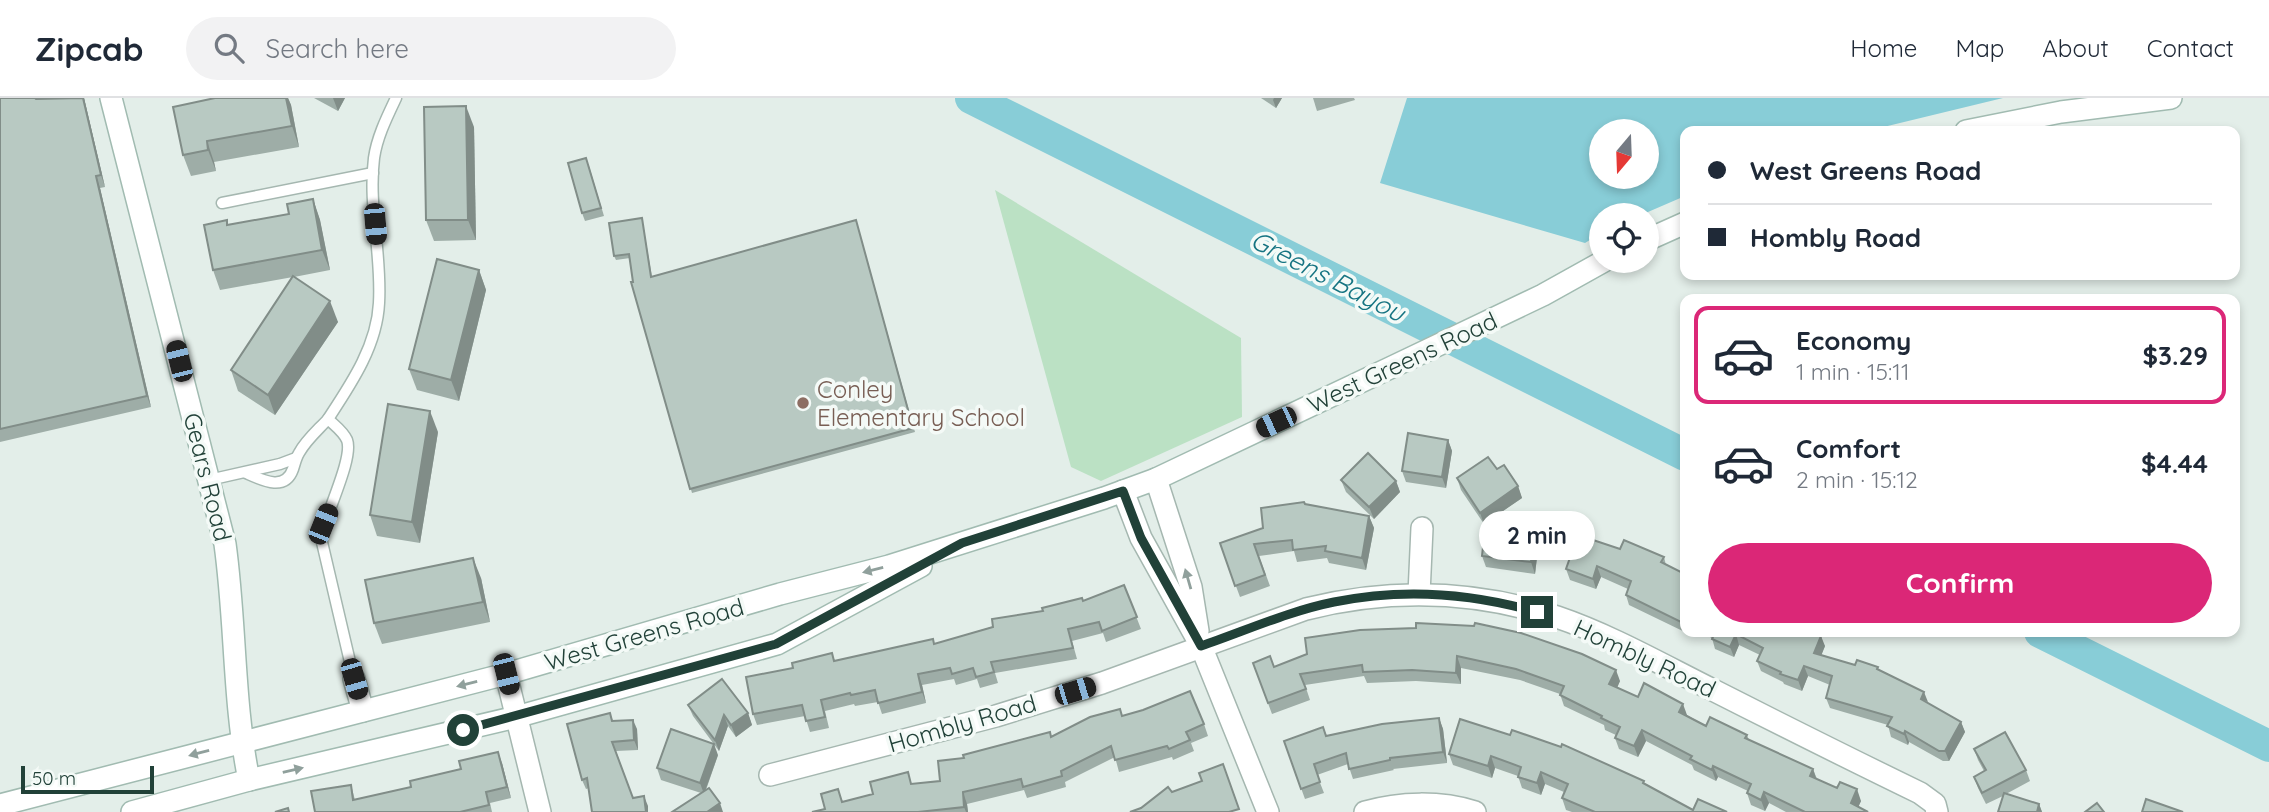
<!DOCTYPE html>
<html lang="en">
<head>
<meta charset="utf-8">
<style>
  body { margin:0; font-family:Quicksand,sans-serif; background:#f2f2f3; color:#1f2937; height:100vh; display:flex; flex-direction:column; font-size:26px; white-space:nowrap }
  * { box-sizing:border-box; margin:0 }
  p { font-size:23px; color:#747a83 }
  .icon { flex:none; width:38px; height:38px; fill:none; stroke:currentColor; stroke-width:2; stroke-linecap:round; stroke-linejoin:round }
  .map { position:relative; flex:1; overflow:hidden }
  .panel { position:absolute; left:1680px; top:196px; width:560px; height:343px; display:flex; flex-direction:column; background:#fff; border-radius:14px; box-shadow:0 4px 10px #0003 }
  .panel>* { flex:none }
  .hud { position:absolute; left:1680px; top:28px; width:560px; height:154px; border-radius:14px; box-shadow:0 4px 10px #0003; display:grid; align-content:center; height:154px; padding:0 28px; background:#fff }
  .needle { width:46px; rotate:199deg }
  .controls { position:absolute; left:1589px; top:21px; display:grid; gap:14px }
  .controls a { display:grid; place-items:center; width:70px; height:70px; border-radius:50%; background:#fff; box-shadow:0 4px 10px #0003; font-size:35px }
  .scale { position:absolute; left:21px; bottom:18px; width:133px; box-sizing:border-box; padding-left:7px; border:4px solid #214138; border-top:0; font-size:19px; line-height:24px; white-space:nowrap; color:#214138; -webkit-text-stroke:5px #f4faf7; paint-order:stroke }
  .end { position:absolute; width:32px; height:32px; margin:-16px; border:9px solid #214138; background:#fff; box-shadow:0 0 0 4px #fff }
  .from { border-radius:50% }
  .bubble { position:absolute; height:49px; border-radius:24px; background:#fff; box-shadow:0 4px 10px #0003; font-size:23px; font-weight:800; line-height:49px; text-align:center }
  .car { position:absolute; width:21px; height:42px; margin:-21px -10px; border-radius:9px; box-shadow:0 0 5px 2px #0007; background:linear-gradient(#222 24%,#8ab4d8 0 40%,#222 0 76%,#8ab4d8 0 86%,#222 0) }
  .hud b { display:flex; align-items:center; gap:24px; height:66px; font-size:26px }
  .hud b+b { border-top:2px solid #e0e1e3 }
  .hud i { width:18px; height:18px; background:#1f2937 }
  ul { padding:12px 0 0; list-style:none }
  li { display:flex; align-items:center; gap:21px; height:98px; margin:0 14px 10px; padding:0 14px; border:4px solid transparent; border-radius:14px }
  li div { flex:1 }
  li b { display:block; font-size:26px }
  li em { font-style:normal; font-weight:800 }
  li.on { border-color:#db2777 }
  li>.icon { width:63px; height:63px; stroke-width:1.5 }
  .primary-button { display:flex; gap:14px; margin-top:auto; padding:14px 28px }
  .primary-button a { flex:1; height:80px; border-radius:42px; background:#db2777; color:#fff; font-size:28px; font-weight:800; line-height:80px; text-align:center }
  header { display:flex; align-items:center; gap:42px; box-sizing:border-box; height:98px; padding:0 35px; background:#fff; border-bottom:2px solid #e0e1e3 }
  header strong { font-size:33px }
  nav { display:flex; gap:38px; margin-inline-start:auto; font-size:24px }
  .search { width:490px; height:63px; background:#f2f2f3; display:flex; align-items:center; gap:18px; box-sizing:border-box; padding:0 24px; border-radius:38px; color:#747a83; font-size:26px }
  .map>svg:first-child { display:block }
</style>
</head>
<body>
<header>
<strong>Zipcab</strong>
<div class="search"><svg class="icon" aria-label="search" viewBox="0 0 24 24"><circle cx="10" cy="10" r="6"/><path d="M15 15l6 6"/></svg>Search here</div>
<nav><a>Home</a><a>Map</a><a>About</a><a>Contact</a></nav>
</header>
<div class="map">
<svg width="2269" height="714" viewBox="0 0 2269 714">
  <rect width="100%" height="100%" fill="#e3eee9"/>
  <path fill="#bbe1c4" d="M995,92L1241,240L1242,319L1101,383L1071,369Z"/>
  <path fill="#88cdd7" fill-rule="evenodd" d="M1407,0H2003L1867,33H1685V98L1641,117H1601V135L1585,145L1380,85ZM1601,33H1647V79H1601Z"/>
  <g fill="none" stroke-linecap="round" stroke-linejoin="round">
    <g stroke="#88cdd7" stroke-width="32">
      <path d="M971,0L1685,357"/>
      <path d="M2040,534L2269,648"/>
    </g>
    <g stroke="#a5b7b0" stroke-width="13">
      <g id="service">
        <path d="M222,105L373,75"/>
        <path d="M328,321C351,286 377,248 379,205C382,156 368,109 374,60C377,39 387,19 396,0"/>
        <path d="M246,375C262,382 285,394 293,371C295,365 296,360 299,355C306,342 318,332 328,321C334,327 343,333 347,342C354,360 325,417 321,440L354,581"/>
        <path d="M209,382L280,366L296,360"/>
      </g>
    </g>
    <g stroke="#a5b7b0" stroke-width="24">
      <g id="minor">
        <path d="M1156,381L1191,489L1198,533"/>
        <path d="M1123,393L1141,440L1201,548L1268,714"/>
        <path d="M1419,496L1422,430"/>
        <path d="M506,576L540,714"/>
        <path d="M354,581L363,613"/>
        <path d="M770,677L996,618L1102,585L1306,511C1390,490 1474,492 1557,519C1610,537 1661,566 1711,591C1780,626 1850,661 1920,695L1935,706L1937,714"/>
        <path d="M1365,714C1400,704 1440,703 1475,714"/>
      </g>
    </g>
    <g stroke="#a1bbb1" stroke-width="24">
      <g id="secondary">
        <path d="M111,0L225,446C236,525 233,604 249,682"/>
        <path d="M1966,33L2061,14L2171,0"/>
        <path d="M1647,142L1685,125"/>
        <path d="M0,707L506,576L780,496L889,468L1104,400L1156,381L1392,269L1543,197L1604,163"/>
        <path d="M132,714L249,682L516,619L777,546L921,468"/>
      </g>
    </g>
    <use href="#service" stroke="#fff" stroke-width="10"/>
    <use href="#minor" stroke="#fff" stroke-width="21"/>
    <use href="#secondary" stroke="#fff" stroke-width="21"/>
  </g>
  <g fill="#9eada7">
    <path d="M0,0H84L105,89L100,90L151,309L0,344Z"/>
    <path d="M215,0H288L291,7L299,49L214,64L216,73L191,78L183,57Z"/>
    <path d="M314,0H345L338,13Z"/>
    <path d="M1261,0H1282L1276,10Z"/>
    <path d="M1313,0H1354L1355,2L1317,13Z"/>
    <path d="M474,29L476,142L434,143L426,122Z"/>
    <path d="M589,68L604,118L585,123L582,115Z"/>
    <path d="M313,101L320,122L330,172L294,179L338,224L275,317L238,293L231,272L293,179L220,192L213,172L227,122L228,127L289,116Z"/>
    <path d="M642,120L652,179L856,122L915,334L692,395L631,184H633L630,160L616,162L614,158Z"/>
    <path d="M479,172L486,192L459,303L417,292L409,271Z"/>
    <path d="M438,334L420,445L377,438L370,417Z"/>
    <path d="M1448,342L1452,353L1446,390L1406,384L1402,373Z"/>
    <path d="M1497,371L1518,388L1522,400L1484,426L1461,392L1457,380Z"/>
    <path d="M1341,382L1396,383L1400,394L1374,421L1346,394Z"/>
    <path d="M1305,406L1369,418L1374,430L1366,472L1329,465L1327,460L1297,464L1294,453L1259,458L1270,488L1240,499L1220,445L1263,430Z"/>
    <path d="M1536,422L1540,434L1535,476L1486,469L1482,458L1498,442Z"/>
    <path d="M1620,451L1664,459L1666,467L1685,476V534H1692L1691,537L1629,507L1626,497L1628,491L1601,479L1596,491L1570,482L1566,471Z"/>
    <path d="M481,480L490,524L382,546L374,525Z"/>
    <path d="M1124,487L1141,531L1106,544L1103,535L1072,543L1077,561L995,575L998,585L980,590L977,581L956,587L954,581L922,587L926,605L882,616L878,604L855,608L854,606L825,613L829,630L810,634L805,618L757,627L753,616L835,563L935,546L1043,513L1083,503Z"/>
    <path d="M1360,532L1620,583L1617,589L1638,599L1687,617L1706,628L1747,637L1749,642L1813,671L1817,681L1861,703L1858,709L1868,714H1786L1769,705L1765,713L1751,707L1747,695L1748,693L1718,679L1716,683L1694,672L1692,667L1646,643L1638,659L1619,651L1615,640L1616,637L1605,632L1604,627L1564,608L1560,596L1520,582L1461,570V586L1416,583L1367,585L1364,578L1305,587L1310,602L1272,616L1253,565L1274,569L1307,556Z"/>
    <path d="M1699,534H1811L1825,548L1821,557L1855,567L1879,572L1928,605L1961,624L1965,634L1949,663H1943L1909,644L1908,647L1891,639L1888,627L1830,610L1826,600L1830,587L1808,578L1802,593L1784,586L1783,584L1761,573L1757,563L1760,557L1739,547L1734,559L1715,551L1712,540Z"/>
    <path d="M688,607L748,615L752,627L736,639L728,628L719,653L693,618Z"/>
    <path d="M610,615L613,623L637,631L638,652L616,653L633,700L648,708L589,690L586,691L582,682Z"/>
    <path d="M1122,618L1204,626L1208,638L1191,645L1194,653L1173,662L1172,659L1119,674L1115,659L1065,684L1066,689L1027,700L1024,692L967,706L968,714H812L825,711L842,704L912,686L940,683L1052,638Z"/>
    <path d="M1439,620L1443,631L1447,665L1393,671L1394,672L1353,681L1348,666L1317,677L1324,695L1305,701L1284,643L1326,638Z"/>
    <path d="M1460,621L1646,686L1693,712L1727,714H1572L1566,712L1562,700L1564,694L1545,686L1541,697L1522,690L1518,678L1495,670L1492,680L1453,667L1449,656Z"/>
    <path d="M1974,651L2026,672L2030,683L2006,696L2039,706L2042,714H1998L2003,698L1986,706L1978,690L1974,679L1984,673L1978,662Z"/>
    <path d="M718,657L706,692L701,695L661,682L657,670Z"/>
    <path d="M502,665L511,700L490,705L492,714H315L351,687L355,702L411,689Z"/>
  </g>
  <g fill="#818d88">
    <path d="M83,0H84L105,89L101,77Z"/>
    <path d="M286,0H288L291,7L299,49L292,28Z"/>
    <path d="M333,0H345L338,13Z"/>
    <path d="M1274,0H1282L1276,10L1273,2Z"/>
    <path d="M466,8L474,29L476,142L468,122Z"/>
    <path d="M207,43L214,64L216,73L208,52Z"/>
    <path d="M96,78L100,90L151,309L147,298Z"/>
    <path d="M313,101L320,122L330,172L322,152Z"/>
    <path d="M479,172L486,192L459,303L451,282Z"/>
    <path d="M330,203L338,224L275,317L268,297Z"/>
    <path d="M430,313L438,334L420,445L412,424Z"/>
    <path d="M1448,342L1452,353L1446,390L1442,379Z"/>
    <path d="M1396,383L1400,394L1374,421L1369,409Z"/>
    <path d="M1518,388L1522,400L1484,426L1480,415Z"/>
    <path d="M1369,418L1374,430L1366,472L1362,460Z"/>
    <path d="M1536,422L1540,434L1535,476L1531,464Z"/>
    <path d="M473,460L481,480L490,524L483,504Z"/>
    <path d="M1597,468L1601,479L1596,491L1593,481Z"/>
    <path d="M1736,536L1739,547L1734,559L1730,549Z"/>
    <path d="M1821,538L1825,548L1818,566L1814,555Z"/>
    <path d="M1457,558L1461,570V586L1456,575Z"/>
    <path d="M1804,568L1808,578L1802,593L1798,582Z"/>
    <path d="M1616,572L1620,583L1614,597L1609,586Z"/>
    <path d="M918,576L922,587L926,605L922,594Z"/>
    <path d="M1924,594L1928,604L1921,601Z"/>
    <path d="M1683,606L1687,617L1683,625L1679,614Z"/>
    <path d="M748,615L752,627L736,639L731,627Z"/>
    <path d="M724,617L728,628L719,653L715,642Z"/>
    <path d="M1439,620L1443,631L1447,665L1443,654Z"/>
    <path d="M633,622L637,631L638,652L634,642Z"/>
    <path d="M1961,624L1965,634L1949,663L1945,653Z"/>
    <path d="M1642,632L1646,643L1638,659L1634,648Z"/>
    <path d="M1905,633L1909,644L1908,647L1904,636Z"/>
    <path d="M714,646L718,657L704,696L700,685Z"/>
    <path d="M498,654L502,665L511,700L507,689Z"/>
    <path d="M1491,658L1495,670L1492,680L1488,668Z"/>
    <path d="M1713,668L1718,679L1716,683L1712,672Z"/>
    <path d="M1813,671L1817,683L1810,678Z"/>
    <path d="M1541,674L1545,686L1541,697L1537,685Z"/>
    <path d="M1857,691L1861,703L1856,714L1851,705Z"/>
    <path d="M963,694L967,706L968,714H966L964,709Z"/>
    <path d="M1764,694L1769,705L1765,713L1761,702Z"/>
    <path d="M644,698L648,708V714H646Z"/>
    <path d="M720,705L723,714H707Z"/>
    <path d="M2039,706L2042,714H2037Z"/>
  </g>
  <g fill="#b8c9c2" stroke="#818d88" stroke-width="2">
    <path d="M0,0H35L36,1L83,0L101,77L96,78L147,298L0,331Z"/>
    <path d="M215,0H286L292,28L207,43L208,52L183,57L173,9Z"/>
    <path d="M466,8L468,122H426L424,9Z"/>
    <path d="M586,60L601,110L582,115L568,65Z"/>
    <path d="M313,101L322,152L213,172L204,127L227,122V127L289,116L287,106Z"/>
    <path d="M642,120L651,179L856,122L913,330L690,391L631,184H633L629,156L614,158L609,125Z"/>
    <path d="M437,161L479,172L451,282L409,271Z"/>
    <path d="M293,178L330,203L268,297L231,272Z"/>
    <path d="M388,306L430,313L412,424L370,417Z"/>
    <path d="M1408,335L1448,342L1442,379L1402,373Z"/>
    <path d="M1368,355L1396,383L1369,409L1341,382Z"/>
    <path d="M1488,359L1497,371L1504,367L1518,388L1480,415L1457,380Z"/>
    <path d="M1304,404L1305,406L1369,418L1362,460L1325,453L1326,448L1293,452L1292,442L1254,446L1265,477L1235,488L1220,445L1263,430L1261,410Z"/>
    <path d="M1501,418L1536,422L1531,464L1482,458L1484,440L1498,442Z"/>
    <path d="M1578,437L1620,451L1624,442L1664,459L1661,464L1685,476V526L1626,497L1631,483L1597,468L1593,481L1566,471Z"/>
    <path d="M473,460L483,504L374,525L365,482Z"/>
    <path d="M1124,487L1137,519L1102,533L1099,524L1068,531L1073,550L991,564L994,574L976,579L973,570L952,576L950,570L918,576L922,594L878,605L875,592L851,597L850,595L821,602L825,619L806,623L802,607L753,616L746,579L793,570L792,565L832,555L834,563L933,541L934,546L993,529L992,521L1043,513L1042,510L1082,500L1083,503Z"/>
    <path d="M1416,525L1474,528L1475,525L1521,535L1582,556L1616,572L1609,586L1638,599L1644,585L1683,606L1679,614L1706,628L1710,619L1747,637L1745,640L1813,671L1810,678L1837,690L1840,684L1857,691L1851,705L1868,714H1805L1764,694L1761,702L1747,695L1751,686L1713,668L1712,672L1690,661L1692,658L1642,632L1634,648L1615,640L1620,629L1601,620L1602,618L1560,597L1564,588L1516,571L1457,558L1456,575L1412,572L1363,574L1362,567L1300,576L1306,591L1268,605L1253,565L1270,558L1274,569L1307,556L1305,540L1360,532L1416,530Z"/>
    <path d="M1715,534H1811L1821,538L1814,555L1855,567L1857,562L1878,569L1877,571L1924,594L1921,601L1961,624L1945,653H1939L1905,633L1904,636L1887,628L1892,619L1826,600L1832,578L1804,568L1798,582L1780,576L1781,574L1757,563L1763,550L1736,536L1730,549L1712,541Z"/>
    <path d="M722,581L748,615L731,627L724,617L715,642L688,607Z"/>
    <path d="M1190,593L1204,626L1186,634L1190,642L1169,651L1167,648L1115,662L1111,648L1061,673L1062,678L1023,689L1021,681L963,694L964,709L918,714H812L825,711L821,696L838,691L842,704L873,696L870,684L908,674L911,686L940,683L938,663L964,660L963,657L1050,634L1051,639L1090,619L1120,611L1122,618L1143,612Z"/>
    <path d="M610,615L612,623L633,622L634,642L612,644L633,700L644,698L646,714H592L587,680L582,682L567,626Z"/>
    <path d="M1439,620L1443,654L1390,660V662L1349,671L1346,655L1314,666L1320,684L1301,691L1284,643L1323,629L1326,638L1382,626Z"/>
    <path d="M1460,621L1510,637L1512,632L1561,649L1562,646L1644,683L1643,685L1693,712L1698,701L1727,714H1595L1562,700L1568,686L1541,674L1537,685L1518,679L1521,669L1491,658L1488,668L1449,656Z"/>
    <path d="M671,631L714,646L700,685L657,670Z"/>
    <path d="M2005,634L2026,672L1982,695L1974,679L1986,672L1974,651Z"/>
    <path d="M498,654L507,689L486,694L489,707L460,714H315L311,693L351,687L353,702L411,689L410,683L461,671L459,663Z"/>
    <path d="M1223,666L1239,711L1229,714H1130L1141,710L1168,689L1172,694L1202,683L1199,675Z"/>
    <path d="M709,690L720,705L707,714H672Z"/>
    <path d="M2004,695L2039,706L2037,714H1998Z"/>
    <path d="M2146,701L2183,714H2142Z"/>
    <path d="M2097,705L2104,714H2085Z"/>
    <path d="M288,710L289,714H275Z"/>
  </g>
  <defs><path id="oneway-solid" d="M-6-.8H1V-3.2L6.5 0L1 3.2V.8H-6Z" transform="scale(1.75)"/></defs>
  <g fill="#90a09c">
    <use href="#oneway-solid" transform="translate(873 472) rotate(166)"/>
    <use href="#oneway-solid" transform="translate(1188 481) rotate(-106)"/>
    <use href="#oneway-solid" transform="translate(467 586) rotate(166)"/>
    <use href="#oneway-solid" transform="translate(199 655) rotate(165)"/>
    <use href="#oneway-solid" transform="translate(293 672) rotate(-13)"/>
  </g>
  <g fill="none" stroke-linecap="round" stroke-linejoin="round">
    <path stroke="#214138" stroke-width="9" d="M463,632L776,546L962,445L1123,393L1141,440L1201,548C1245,533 1289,513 1334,504C1402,490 1471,495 1537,514"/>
  </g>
  <circle fill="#8d6e63" stroke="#f4faf7" stroke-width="2.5" cx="803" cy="305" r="7"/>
  <g text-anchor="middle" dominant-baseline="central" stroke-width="7" stroke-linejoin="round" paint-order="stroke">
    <g font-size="24" fill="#214138" stroke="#f4faf7">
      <text transform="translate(1402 264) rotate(-25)">West Greens Road</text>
      <text transform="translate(208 379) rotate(76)">Gears Road</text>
      <text transform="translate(644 536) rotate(-16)">West Greens Road</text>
      <text transform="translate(1645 560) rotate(25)">Hombly Road</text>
      <text transform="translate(962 625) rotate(-16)">Hombly Road</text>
    </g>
    <g font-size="24" fill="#785e54" stroke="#f4faf7" text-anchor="start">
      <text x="817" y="291">Conley<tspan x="817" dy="28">Elementary School</tspan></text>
    </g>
    <g font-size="26" font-style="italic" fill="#167482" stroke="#f4faf7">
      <text transform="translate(1328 178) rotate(27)">Greens Bayou</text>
    </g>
  </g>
</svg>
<div class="controls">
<a><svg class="needle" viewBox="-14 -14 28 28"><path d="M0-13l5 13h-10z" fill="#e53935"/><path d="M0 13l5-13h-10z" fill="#747a83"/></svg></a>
<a><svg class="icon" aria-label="locate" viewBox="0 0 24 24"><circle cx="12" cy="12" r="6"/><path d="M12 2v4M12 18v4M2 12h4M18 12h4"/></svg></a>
</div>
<div class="scale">50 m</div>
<i class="end from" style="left:463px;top:632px"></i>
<i class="end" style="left:1537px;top:514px"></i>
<div class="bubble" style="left:1479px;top:413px;width:116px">2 min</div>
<i class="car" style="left:375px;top:126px;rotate:175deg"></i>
<i class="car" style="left:179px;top:263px;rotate:346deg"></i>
<i class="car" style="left:1276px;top:324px;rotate:245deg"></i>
<i class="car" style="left:323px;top:426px;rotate:22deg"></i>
<i class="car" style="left:506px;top:576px;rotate:166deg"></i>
<i class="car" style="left:354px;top:581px;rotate:164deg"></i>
<i class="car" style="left:1075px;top:593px;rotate:73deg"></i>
<div class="hud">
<b><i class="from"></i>West Greens Road</b>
<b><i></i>Hombly Road</b>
</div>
<section class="panel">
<ul>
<li class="on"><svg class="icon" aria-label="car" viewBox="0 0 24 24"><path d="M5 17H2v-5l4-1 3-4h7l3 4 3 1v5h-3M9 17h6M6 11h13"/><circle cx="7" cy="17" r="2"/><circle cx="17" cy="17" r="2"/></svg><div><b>Economy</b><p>1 min · 15:11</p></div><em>$3.29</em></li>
<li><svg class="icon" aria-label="car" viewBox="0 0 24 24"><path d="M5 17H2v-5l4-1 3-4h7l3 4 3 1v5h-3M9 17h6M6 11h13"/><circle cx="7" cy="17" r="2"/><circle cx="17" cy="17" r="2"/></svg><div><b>Comfort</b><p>2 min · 15:12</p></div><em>$4.44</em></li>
</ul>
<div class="primary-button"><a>Confirm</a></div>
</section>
</div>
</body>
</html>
